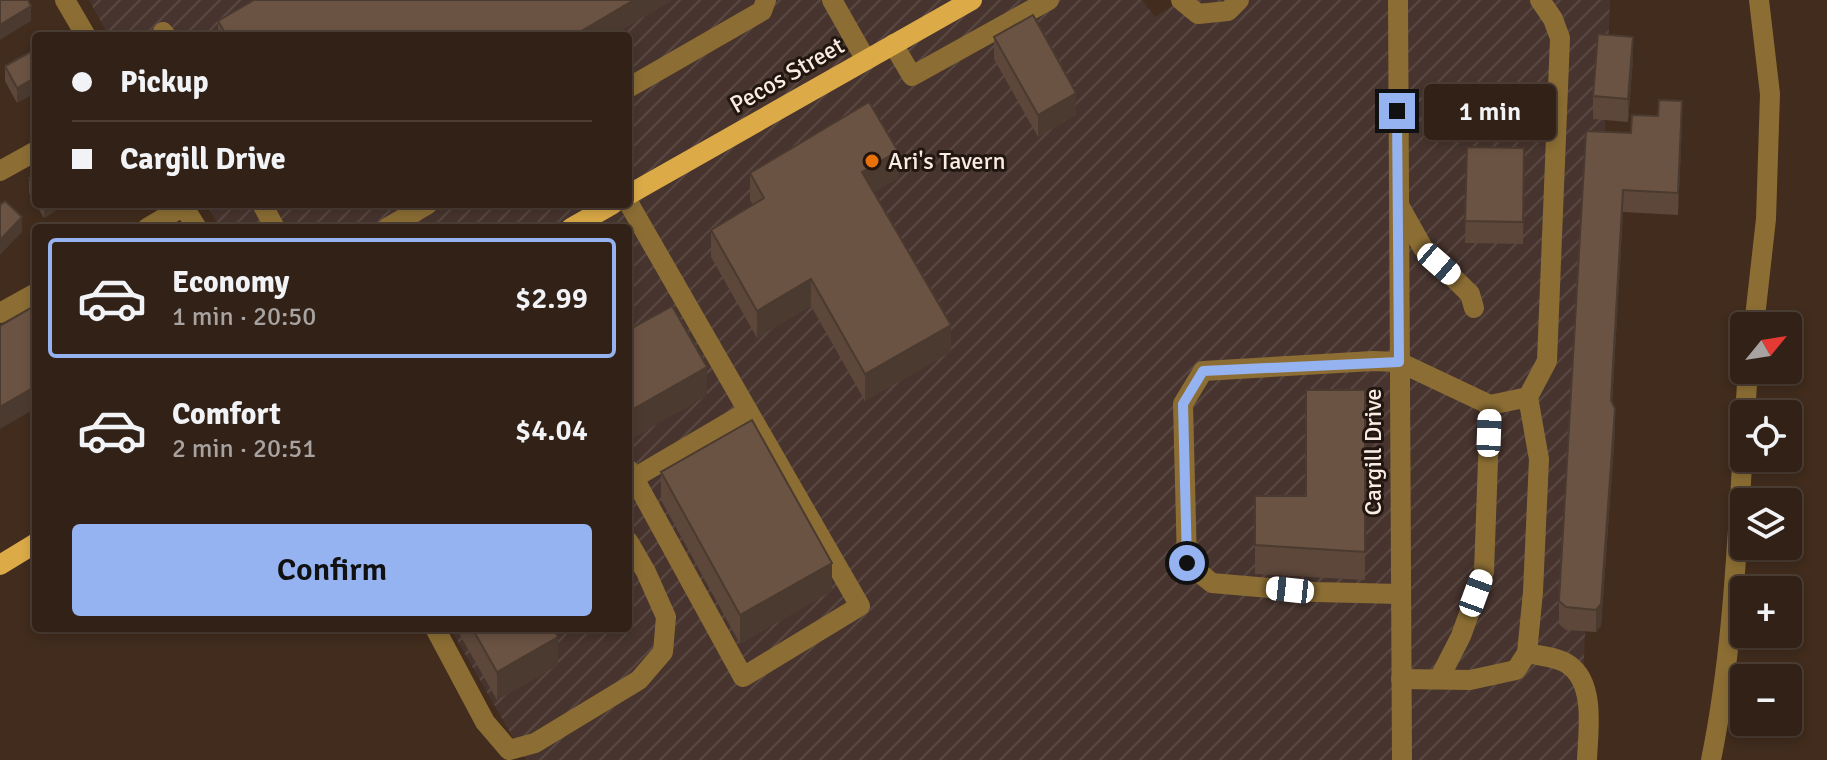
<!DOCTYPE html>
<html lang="en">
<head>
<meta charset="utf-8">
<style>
  body { margin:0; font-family:Signika,sans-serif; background:#39291f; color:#f1f3f6; height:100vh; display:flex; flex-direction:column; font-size:30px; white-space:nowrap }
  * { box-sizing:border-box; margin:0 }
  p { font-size:26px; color:#a8a3a1 }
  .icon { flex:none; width:44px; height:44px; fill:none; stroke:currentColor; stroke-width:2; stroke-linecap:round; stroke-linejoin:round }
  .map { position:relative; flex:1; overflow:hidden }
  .details { position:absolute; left:32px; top:224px; width:600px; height:408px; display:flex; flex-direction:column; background:#312116; border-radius:8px; box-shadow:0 4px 12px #0003,0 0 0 2px #4c3e35 }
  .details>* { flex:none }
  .guide { position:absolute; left:32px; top:32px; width:600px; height:176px; border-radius:8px; box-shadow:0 4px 12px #0003,0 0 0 2px #4c3e35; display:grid; align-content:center; height:176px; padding:0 40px; background:#312116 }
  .needle { width:52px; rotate:60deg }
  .buttons { position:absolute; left:1730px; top:312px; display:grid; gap:16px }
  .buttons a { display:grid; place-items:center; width:72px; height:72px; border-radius:8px; background:#312116; box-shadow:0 4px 12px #0003,0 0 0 2px #4c3e35; font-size:40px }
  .end { position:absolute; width:36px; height:36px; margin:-18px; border:10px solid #95b2f1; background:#111; box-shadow:0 0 0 4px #111 }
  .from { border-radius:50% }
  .bubble { position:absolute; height:56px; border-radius:8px; background:#312116; box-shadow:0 4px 12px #0003,0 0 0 2px #4c3e35; font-size:26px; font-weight:600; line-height:56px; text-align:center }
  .car { position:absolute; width:24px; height:48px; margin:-24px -12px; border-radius:10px; box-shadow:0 0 6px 2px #0007; background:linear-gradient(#fff 24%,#345 0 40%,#fff 0 76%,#345 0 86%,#fff 0) }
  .guide b { display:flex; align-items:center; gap:28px; height:76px; font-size:30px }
  .guide b+b { border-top:2px solid #4c3e35 }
  .guide i { width:20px; height:20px; background:#f1f3f6 }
  ul { padding:14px 0 0; list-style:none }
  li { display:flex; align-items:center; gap:24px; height:120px; margin:0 16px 12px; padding:0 24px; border:4px solid transparent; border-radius:8px }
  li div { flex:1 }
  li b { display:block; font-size:30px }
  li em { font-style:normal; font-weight:600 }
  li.on { border-color:#95b2f1 }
  li>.icon { width:72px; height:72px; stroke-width:1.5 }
  .primary-button { display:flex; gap:16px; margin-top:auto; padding:16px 40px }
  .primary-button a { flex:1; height:92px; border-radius:8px; background:#95b2f1; color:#111; font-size:32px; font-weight:600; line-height:92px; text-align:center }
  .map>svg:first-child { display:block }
</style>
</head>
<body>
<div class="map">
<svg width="1827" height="760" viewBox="0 0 1827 760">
  <defs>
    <pattern id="industrial-furrows" width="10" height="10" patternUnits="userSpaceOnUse" patternTransform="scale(2)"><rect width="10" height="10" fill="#47342e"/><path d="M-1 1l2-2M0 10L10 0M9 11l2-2" fill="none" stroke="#594842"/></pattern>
  </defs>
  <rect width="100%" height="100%" fill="#412c1d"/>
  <path fill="url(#industrial-furrows)" d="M89,0H1142L1155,17L1181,0H1610L1580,760H526L450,628H628V228H220L206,204H628V36H109Z"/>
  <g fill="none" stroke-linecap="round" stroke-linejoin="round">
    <g stroke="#8c6e34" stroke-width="20">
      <path d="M65,0L86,36"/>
      <path d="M832,0L866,60"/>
      <path d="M1181,0L1198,14L1228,11L1239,0"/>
      <path d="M1398,0L1402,760"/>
      <path d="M163,32L166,36"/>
      <path d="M893,44L912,76L1049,0"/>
      <path d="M628,88L762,11L766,0"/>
      <path d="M0,171L36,151"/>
      <path d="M628,202L860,606L743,677L634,478"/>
      <path d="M182,204L197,228"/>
      <path d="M262,204L275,228"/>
      <path d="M1400,207L1423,248L1470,294L1474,308"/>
      <path d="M147,228L184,206"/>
      <path d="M387,228L428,204"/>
      <path d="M0,313L36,293"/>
      <path d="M1754,326L1766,219L1770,94L1759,0"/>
      <path d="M1745,414L1748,370"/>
      <path d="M628,469L634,478L748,411"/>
      <path d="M1400,594L1315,592L1212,583L1187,563L1183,404L1203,371L1373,361L1399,362L1490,405L1528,397L1547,361L1560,38L1553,19L1540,0"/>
      <path d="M435,628L485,722L509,750L535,743L639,680L663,652L666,617L646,572L628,541"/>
      <path d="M1527,653C1540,656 1559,657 1569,665C1596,684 1588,732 1587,760"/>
      <path d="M1401,679L1470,680L1516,670L1527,653L1533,592L1539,459L1528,397"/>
      <path d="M1439,679L1461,636L1484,572L1490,405"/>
      <path d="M1711,760C1733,652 1737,543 1744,433"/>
    </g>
    <g stroke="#dcab48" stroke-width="20">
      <path d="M628,195L972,0"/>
      <path d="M571,228L613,204"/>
      <path d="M0,565L36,543"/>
    </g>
  </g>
  <g fill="#5c473a">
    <path d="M672,0L611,36H218V21Z"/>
    <path d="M994,37L1076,115L1038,137L994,59Z"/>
    <path d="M36,49L17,103L5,81V66Z"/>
    <path d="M1633,59L1628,122L1593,119V96Z"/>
    <path d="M1658,116L1682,123L1678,215L1623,212L1612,403L1615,431L1601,626L1596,632L1566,630L1559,624V601L1631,133Z"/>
    <path d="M1467,147L1524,148L1523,244L1465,243Z"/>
    <path d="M750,173L898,178L874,192L951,352L865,401L811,306L757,338L711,257V230L753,205L750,200Z"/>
    <path d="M36,174V204H67L44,218L29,193V178Z"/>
    <path d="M1365,390V580L1255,574V496H1306Z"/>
    <path d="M661,472L832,591L740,644L661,500Z"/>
    <path d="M456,628H553L558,665L497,700Z"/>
  </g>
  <g fill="#4b3a2f">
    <path d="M634,0H672L611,36H573Z"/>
    <path d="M31,6V21L0,40V25Z"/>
    <path d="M1633,37V59L1628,122V99Z"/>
    <path d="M36,77V93L17,103V88Z"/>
    <path d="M1076,93V115L1038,137V115Z"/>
    <path d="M1682,101V123L1678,215V193Z"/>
    <path d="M898,151V178L862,199V172Z"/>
    <path d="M1623,190V212L1611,422V400Z"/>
    <path d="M44,204H67L44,218Z"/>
    <path d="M312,204H326L312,212Z"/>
    <path d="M22,217V232L0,255V240Z"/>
    <path d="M811,279V306L757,338V311Z"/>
    <path d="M951,325V352L865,401V374Z"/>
    <path d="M707,367V396L628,441V412Z"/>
    <path d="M36,386V408L0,429V407Z"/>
    <path d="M1615,409V431L1601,626L1596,632V610Z"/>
    <path d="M832,563V591L740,644V615Z"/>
    <path d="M558,637V665L497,700V672Z"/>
  </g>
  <g fill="#6b5343" stroke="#4b3a2f" stroke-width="2">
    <path d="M0,0H28L31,6L0,25Z"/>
    <path d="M254,0H634L573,36H227L218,21Z"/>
    <path d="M1033,15L1076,93L1038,115L994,37Z"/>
    <path d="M1598,34L1633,37L1628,99L1593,96Z"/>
    <path d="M36,49V77L17,88L5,66Z"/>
    <path d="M1659,100L1682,101L1678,193L1623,190L1611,400L1615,409L1601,604L1596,610L1566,607L1559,601L1586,131L1631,133L1632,115L1658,116Z"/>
    <path d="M869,102L898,151L862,172L951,325L865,374L811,279L757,311L711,230L764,198L750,173Z"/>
    <path d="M1467,147L1524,148L1523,222L1465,221Z"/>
    <path d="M36,174V189L29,178Z"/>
    <path d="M5,201L22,217L0,240V205Z"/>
    <path d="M36,305V386L0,407V326Z"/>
    <path d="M672,306L707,367L628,412V316L634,327Z"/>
    <path d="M1306,390H1365V552L1255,545V496H1306Z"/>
    <path d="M752,420L832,563L740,615L661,472Z"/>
    <path d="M472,628H553L558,637L497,672Z"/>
  </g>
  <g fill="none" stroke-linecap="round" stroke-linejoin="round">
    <path stroke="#95b2f1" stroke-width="10" d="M1187,563L1183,404L1203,371L1399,362L1397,111"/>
  </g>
  <circle fill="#e8710a" stroke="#211710" stroke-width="3" cx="872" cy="161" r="8"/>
  <g text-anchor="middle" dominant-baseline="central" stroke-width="6" stroke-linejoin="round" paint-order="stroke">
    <g font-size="24" fill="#fbece3" stroke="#211710">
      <text transform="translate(787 75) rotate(-30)">Pecos Street</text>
      <text transform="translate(1373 452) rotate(-90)">Cargill Drive</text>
    </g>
    <g font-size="24" fill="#fbece3" stroke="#211710" text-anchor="start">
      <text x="888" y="161">Ari's Tavern</text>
    </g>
  </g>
</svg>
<div class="buttons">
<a><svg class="needle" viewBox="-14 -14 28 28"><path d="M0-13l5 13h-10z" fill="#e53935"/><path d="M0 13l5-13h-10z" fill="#a8a3a1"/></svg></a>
<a><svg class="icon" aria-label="locate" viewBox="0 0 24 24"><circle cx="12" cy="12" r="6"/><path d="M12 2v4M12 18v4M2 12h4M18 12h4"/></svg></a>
<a><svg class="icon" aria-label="layers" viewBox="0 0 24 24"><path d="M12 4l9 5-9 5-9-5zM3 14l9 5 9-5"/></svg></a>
<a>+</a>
<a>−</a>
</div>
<i class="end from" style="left:1187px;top:563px"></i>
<i class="end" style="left:1397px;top:111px"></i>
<div class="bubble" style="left:1424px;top:84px;width:132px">1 min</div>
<i class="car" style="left:1439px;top:264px;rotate:131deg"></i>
<i class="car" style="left:1489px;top:433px;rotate:2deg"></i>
<i class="car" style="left:1290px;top:590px;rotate:276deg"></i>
<i class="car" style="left:1476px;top:593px;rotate:20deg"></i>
<div class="guide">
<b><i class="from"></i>Pickup</b>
<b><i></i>Cargill Drive</b>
</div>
<section class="details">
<ul>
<li class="on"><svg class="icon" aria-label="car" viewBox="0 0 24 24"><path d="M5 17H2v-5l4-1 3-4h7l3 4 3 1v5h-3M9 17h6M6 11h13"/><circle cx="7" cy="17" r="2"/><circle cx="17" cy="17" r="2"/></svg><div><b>Economy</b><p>1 min · 20:50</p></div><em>$2.99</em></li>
<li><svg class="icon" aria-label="car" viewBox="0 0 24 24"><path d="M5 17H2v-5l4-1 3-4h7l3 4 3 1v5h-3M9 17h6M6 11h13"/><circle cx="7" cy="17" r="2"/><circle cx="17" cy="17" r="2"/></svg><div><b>Comfort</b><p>2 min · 20:51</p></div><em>$4.04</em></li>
</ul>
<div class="primary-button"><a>Confirm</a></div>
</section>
</div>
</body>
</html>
